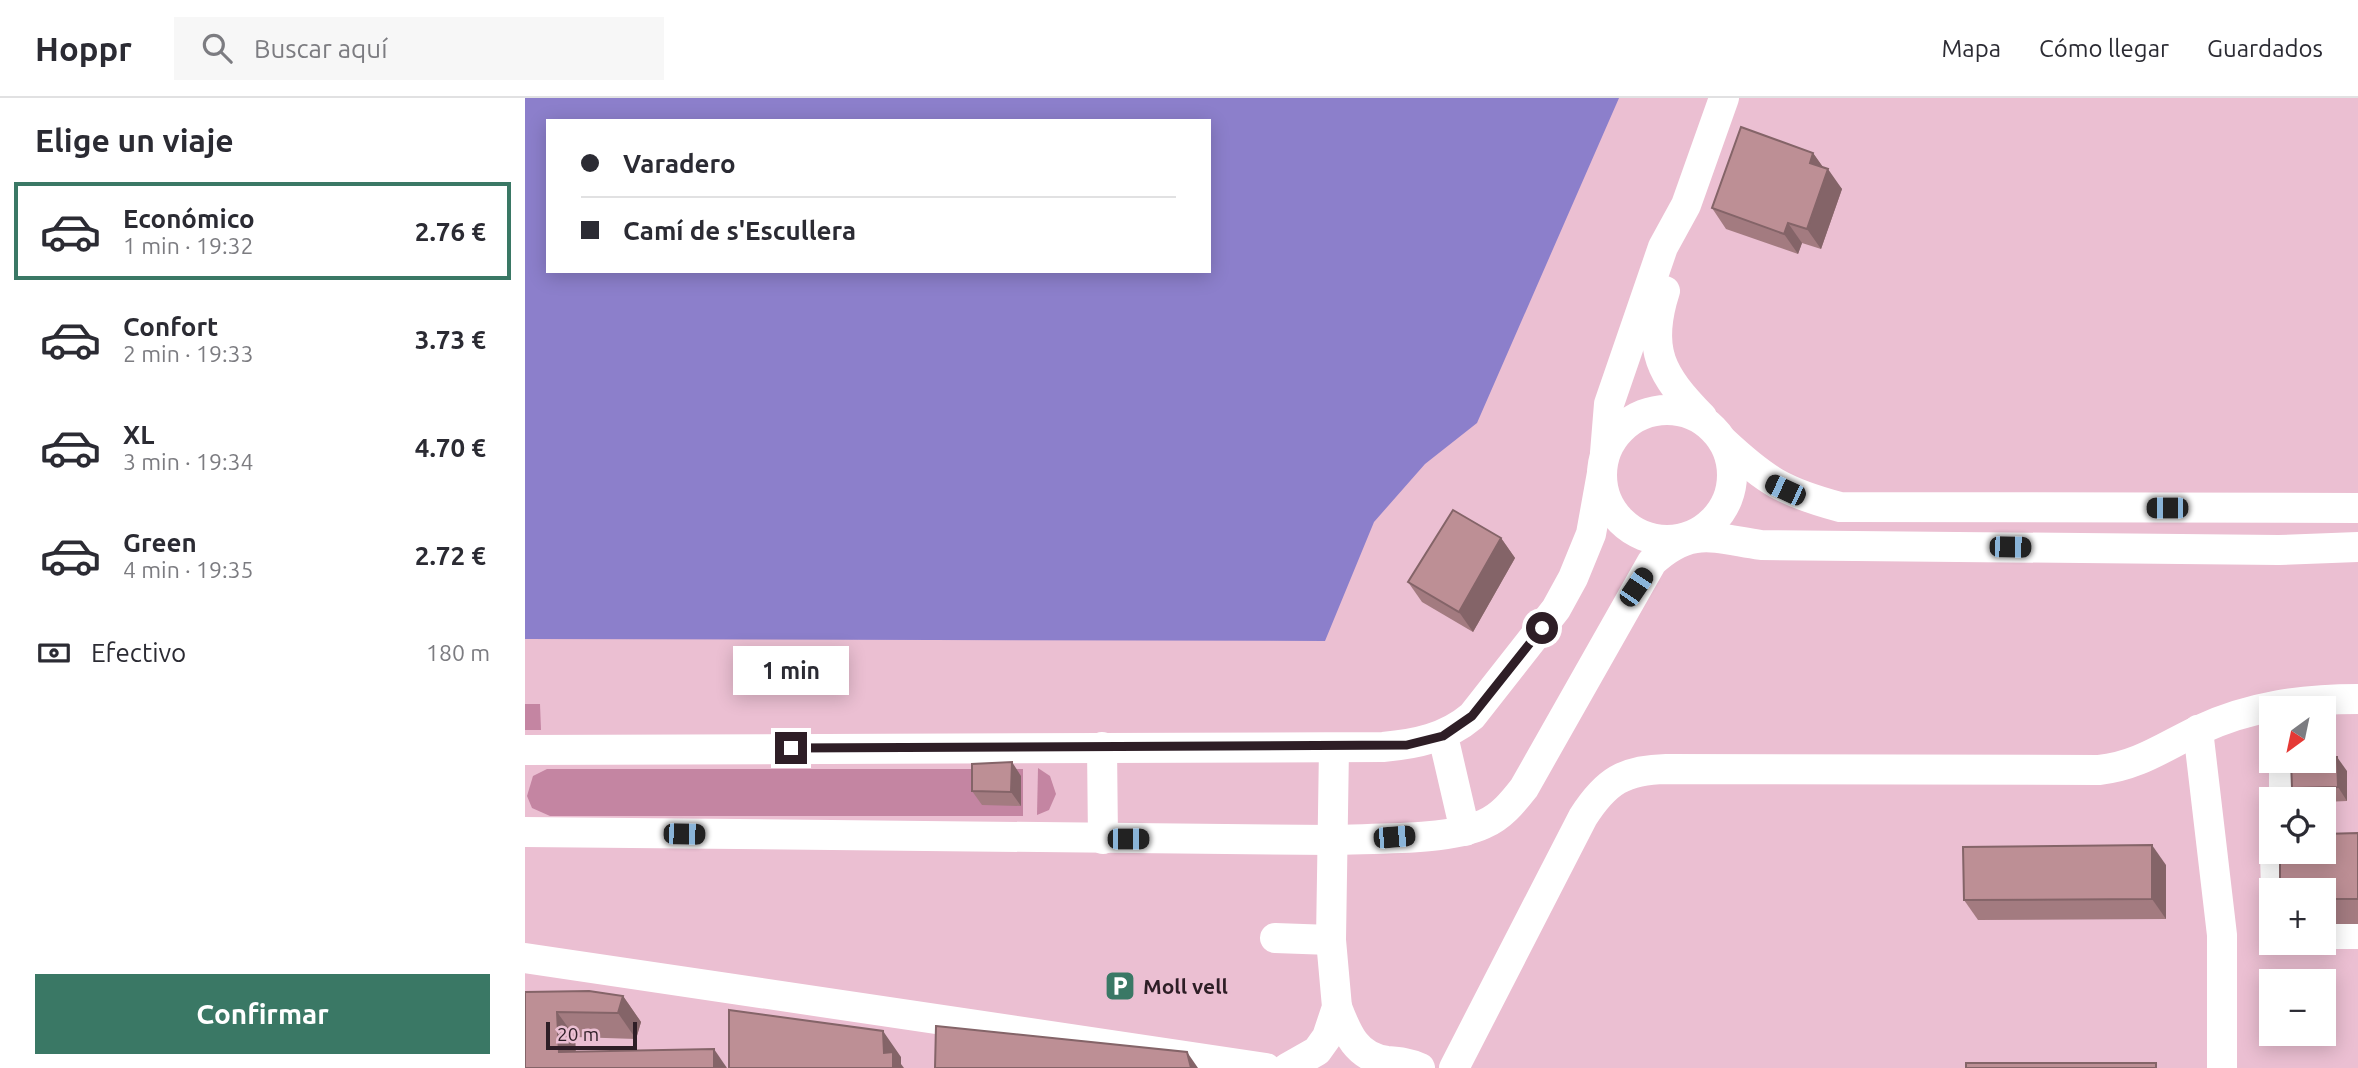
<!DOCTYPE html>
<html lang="es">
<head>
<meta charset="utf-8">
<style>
  body { margin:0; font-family:Ubuntu,sans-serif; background:#f7f7f7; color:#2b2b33; height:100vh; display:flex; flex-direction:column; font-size:26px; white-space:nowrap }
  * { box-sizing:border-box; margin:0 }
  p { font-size:23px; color:#7c7c81 }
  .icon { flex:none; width:38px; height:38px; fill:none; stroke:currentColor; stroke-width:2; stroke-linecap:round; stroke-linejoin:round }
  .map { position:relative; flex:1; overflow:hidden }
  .sheet { display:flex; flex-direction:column; background:#fff; width:525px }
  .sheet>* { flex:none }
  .hud { position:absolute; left:21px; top:21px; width:665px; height:154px; border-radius:0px; box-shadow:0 4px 18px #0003; display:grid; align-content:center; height:154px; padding:0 35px; background:#fff }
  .needle { width:46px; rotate:213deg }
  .fabs { position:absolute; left:1734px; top:598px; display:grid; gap:14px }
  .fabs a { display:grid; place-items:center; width:77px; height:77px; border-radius:0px; background:#fff; box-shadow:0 4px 18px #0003; font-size:35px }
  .scale { position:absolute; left:21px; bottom:18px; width:91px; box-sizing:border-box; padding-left:7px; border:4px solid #2e1e26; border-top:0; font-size:19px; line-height:24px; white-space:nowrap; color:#2e1e26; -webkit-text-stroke:5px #ebbfd2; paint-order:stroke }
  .end { position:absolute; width:32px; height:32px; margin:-16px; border:9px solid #2e1e26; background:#fff; box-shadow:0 0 0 4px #fff }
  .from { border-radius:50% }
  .bubble { position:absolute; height:49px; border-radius:0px; background:#fff; box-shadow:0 4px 18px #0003; font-size:23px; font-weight:700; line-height:49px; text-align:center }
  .car { position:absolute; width:21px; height:42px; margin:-21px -10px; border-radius:9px; box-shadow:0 0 5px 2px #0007; background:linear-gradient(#222 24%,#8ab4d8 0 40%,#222 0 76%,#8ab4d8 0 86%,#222 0) }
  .hud b { display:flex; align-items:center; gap:24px; height:66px; font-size:26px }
  .hud b+b { border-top:2px solid #e1e1e2 }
  .hud i { width:18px; height:18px; background:#2b2b33 }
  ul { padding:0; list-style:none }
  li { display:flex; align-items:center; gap:21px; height:98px; margin:0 14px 10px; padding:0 21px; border:4px solid transparent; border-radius:0px }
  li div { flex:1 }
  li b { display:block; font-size:26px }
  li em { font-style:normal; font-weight:700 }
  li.selected { border-color:#3a7865 }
  li>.icon { width:63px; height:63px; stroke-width:1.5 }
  h2 { padding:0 35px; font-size:32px; line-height:84px }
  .pay { display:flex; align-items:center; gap:18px; height:77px; padding:0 35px; font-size:26px }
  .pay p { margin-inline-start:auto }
  .cta { display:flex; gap:14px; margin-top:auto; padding:14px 35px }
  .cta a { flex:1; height:80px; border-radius:0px; background:#3a7865; color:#fff; font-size:28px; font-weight:700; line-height:80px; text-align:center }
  header { display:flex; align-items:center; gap:42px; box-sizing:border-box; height:98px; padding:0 35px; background:#fff; border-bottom:2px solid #e1e1e2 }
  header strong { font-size:33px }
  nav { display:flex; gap:38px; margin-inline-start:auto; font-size:24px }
  .search { width:490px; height:63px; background:#f7f7f7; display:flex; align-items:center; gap:18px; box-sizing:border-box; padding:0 24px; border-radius:0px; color:#7c7c81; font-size:26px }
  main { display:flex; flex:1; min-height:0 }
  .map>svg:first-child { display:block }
</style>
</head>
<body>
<header>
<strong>Hoppr</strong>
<div class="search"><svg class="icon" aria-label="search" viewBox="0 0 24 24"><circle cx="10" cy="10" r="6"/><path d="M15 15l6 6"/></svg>Buscar aquí</div>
<nav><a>Mapa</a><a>Cómo llegar</a><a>Guardados</a></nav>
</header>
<main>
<section class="sheet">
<h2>Elige un viaje</h2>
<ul>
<li class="selected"><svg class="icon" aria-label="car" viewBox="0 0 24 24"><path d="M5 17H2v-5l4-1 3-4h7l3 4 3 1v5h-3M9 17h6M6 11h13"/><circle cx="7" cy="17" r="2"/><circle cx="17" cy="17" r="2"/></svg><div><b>Económico</b><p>1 min · 19:32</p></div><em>2.76 €</em></li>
<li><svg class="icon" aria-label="car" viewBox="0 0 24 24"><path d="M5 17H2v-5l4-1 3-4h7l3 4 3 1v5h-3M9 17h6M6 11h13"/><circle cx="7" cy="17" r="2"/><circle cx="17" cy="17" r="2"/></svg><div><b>Confort</b><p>2 min · 19:33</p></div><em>3.73 €</em></li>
<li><svg class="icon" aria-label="car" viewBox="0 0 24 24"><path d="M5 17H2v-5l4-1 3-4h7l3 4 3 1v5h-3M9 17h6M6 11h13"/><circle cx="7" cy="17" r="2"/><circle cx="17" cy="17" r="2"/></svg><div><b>XL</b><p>3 min · 19:34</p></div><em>4.70 €</em></li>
<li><svg class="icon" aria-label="car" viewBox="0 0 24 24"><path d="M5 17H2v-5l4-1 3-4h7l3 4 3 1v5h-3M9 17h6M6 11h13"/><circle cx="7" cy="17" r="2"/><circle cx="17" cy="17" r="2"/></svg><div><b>Green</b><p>4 min · 19:35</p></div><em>2.72 €</em></li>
</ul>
<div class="pay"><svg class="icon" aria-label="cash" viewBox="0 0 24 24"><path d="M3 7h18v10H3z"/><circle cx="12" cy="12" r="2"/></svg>Efectivo<p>180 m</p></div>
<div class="cta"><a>Confirmar</a></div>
</section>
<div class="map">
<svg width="1833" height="970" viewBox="0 0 1833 970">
  <rect width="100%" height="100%" fill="#ebbfd2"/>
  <g fill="#c485a2">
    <path d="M0,606H15L16,632H0Z"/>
    <path d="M513,670L525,678L531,696L524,712L512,717Z"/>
    <path d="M22,671H498V718H25L7,710L2,698L8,678Z"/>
  </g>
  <path fill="#8c7fcb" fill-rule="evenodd" d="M0,0H1094L952,325L900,366L849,424L800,543L0,541ZM23,23H684V173H23Z"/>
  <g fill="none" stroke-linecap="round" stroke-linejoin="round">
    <g stroke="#fff" stroke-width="30">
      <path d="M1140,193C1121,252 1136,277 1177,319"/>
      <circle cx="1142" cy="377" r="65"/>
      <path d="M1199,344C1241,383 1259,394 1315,409L1833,410"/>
      <path d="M1080,355L1084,306L1138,149L1161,107L1199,0"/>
      <path d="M1673,632L1697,837V970"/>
      <path d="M918,638L940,733"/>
      <path d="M577,649L578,741"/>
      <path d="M0,652L858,649C891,646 921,640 947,618L1031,511L1048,480L1066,436L1077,375"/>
      <path d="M1759,663V702"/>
      <path d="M0,734L807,742C849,740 923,743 959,726C976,719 988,704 999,690L1127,464C1166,428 1188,440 1236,447L1754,452L1833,449"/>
      <path d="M1750,754L1751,793"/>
      <path d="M1799,836H1833"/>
      <path d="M750,840L806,842"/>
      <path d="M0,860L741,970"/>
      <path d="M812,909C822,935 831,959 862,963C874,964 885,965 895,970"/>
      <path d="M762,970L792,953L802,939L812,909L806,842L809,650"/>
      <path d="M929,970L1058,719C1081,683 1099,672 1141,671L1574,672C1613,668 1640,648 1674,632C1725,608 1778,601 1833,601"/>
    </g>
  </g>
  <g fill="#a37b80">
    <path d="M1288,55L1298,69L1317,91L1296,151L1277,145L1273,156L1201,131L1187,110Z"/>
    <path d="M976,440L990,460L948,534L897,504L883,484Z"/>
    <path d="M1822,673V703L1799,704V702H1775L1767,690Z"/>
    <path d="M496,678V708L457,707L447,693Z"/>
    <path d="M1833,735V826H1799V793Z"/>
    <path d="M1641,767V821L1453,822L1439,802Z"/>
    <path d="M0,894L98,898L116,924L111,941L50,939L51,954L0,970Z"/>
  </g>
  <g fill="#846468">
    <path d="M1288,55L1302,75L1303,71L1317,91L1296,151L1282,131L1285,65Z"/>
    <path d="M1263,125L1277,145L1273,156L1259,136Z"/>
    <path d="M976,440L990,460L948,534L934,514Z"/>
    <path d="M1812,659L1822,673V703L1813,689Z"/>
    <path d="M487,664L496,678V708L486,694Z"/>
    <path d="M1627,747L1641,767V821L1627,801Z"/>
    <path d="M98,898L116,924L111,941L93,915Z"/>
    <path d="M32,914L50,939L51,970L34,954Z"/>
    <path d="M358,933L376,959V966L379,970H368L359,955Z"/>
    <path d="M189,951L202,970H189Z"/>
    <path d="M662,954L673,970H666Z"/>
  </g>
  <g fill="#bd8f95" stroke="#846468" stroke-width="2">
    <path d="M1216,29L1288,55L1285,65L1303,71L1282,131L1263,125L1259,136L1187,110Z"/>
    <path d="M928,412L976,440L934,514L883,484Z"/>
    <path d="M1799,659H1812L1813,689L1767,690L1766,663H1799Z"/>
    <path d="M487,664L486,694L447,693V666Z"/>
    <path d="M1833,735V801H1799V793H1755V754H1799V736Z"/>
    <path d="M1627,747V801L1439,802L1438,749Z"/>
    <path d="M64,893L98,898L93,915L32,914L34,954L189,951V970H0V894Z"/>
    <path d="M204,912L358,933L359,955L368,954V970H204Z"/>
    <path d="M411,928L662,954L666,970H410Z"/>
    <rect x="1441" y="965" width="190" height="5"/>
  </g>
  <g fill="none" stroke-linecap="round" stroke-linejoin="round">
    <path stroke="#2e1e26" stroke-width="9" d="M266,650L882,647L918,638L947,618L1017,530"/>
  </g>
  <defs>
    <g id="parking-square" transform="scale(1.575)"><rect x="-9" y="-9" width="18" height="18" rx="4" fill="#3a7865" stroke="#ebbfd2"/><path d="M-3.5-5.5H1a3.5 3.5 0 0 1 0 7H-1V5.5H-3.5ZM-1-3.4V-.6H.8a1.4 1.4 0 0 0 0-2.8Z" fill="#fff"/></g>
  </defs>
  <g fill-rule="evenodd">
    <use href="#parking-square" x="595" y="888"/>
  </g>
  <g text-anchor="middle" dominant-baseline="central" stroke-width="6" stroke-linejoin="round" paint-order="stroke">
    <g font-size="21" font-weight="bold" fill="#2e1e26" stroke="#ebbfd2" text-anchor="start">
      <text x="618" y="888">Moll vell</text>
    </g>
  </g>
</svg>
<div class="fabs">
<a><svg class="needle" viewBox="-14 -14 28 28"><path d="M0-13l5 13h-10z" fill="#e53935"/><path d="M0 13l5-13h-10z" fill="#7c7c81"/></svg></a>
<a><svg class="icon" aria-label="locate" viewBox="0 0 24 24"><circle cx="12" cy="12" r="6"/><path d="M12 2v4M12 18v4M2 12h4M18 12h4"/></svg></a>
<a>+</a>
<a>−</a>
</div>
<div class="scale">20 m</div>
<i class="end from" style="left:1017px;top:530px"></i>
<i class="end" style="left:266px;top:650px"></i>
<div class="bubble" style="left:208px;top:548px;width:116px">1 min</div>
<i class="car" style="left:1260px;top:392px;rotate:295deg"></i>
<i class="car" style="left:1642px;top:410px;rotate:270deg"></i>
<i class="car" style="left:1485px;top:449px;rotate:91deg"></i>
<i class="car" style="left:1111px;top:489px;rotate:34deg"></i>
<i class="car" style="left:159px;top:736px;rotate:91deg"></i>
<i class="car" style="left:869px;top:739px;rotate:85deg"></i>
<i class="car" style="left:603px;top:741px;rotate:90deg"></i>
<div class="hud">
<b><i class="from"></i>Varadero</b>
<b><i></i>Camí de s'Escullera</b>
</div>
</div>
</main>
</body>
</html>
